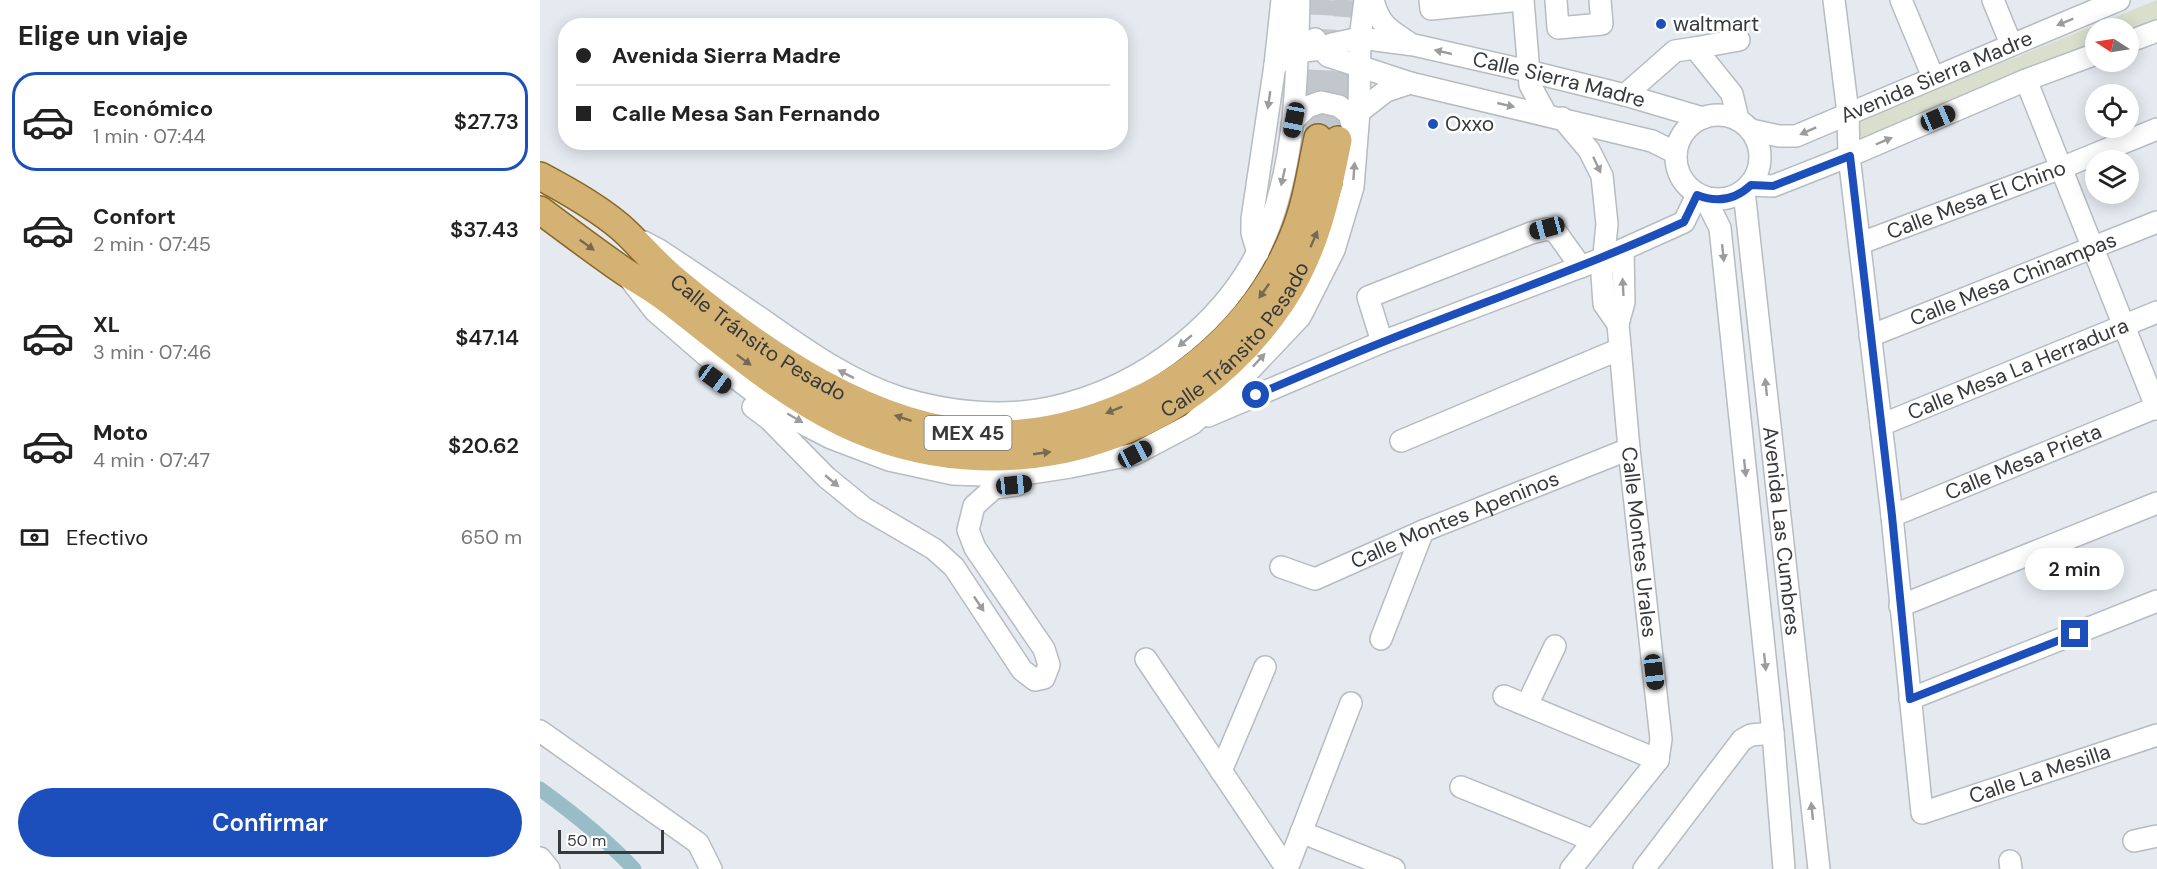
<!DOCTYPE html>
<html lang="es">
<head>
<meta charset="utf-8">
<style>
  body { margin:0; font-family:"DM Sans",sans-serif; background:#f2f2f2; color:#222; height:100vh; display:flex; flex-direction:column; font-size:22px; white-space:nowrap }
  * { box-sizing:border-box; margin:0 }
  p { font-size:20px; color:#767676 }
  .icon { flex:none; width:33px; height:33px; fill:none; stroke:currentColor; stroke-width:2; stroke-linecap:round; stroke-linejoin:round }
  .map { position:relative; flex:1; overflow:hidden }
  .drawer { display:flex; flex-direction:column; background:#fff; width:540px }
  .drawer>* { flex:none }
  .guide { position:absolute; left:18px; top:18px; width:570px; height:132px; border-radius:24px; box-shadow:0 3px 15px #0003; display:grid; align-content:center; height:132px; padding:0 18px; background:#fff }
  .needle { width:39px; rotate:282deg }
  .buttons { position:absolute; left:1545px; top:18px; display:grid; gap:12px }
  .buttons a { display:grid; place-items:center; width:54px; height:54px; border-radius:50%; background:#fff; box-shadow:0 3px 15px #0003; font-size:30px }
  .scale { position:absolute; left:18px; bottom:15px; width:106px; box-sizing:border-box; padding-left:6px; border:3px solid #37393b; border-top:0; font-size:16px; line-height:21px; white-space:nowrap; color:#37393b; -webkit-text-stroke:4px #fff; paint-order:stroke }
  .end { position:absolute; width:27px; height:27px; margin:-14px; border:8px solid #1c4fbc; background:#fff; box-shadow:0 0 0 3px #fff }
  .from { border-radius:50% }
  .bubble { position:absolute; height:42px; border-radius:21px; background:#fff; box-shadow:0 3px 15px #0003; font-size:20px; font-weight:600; line-height:42px; text-align:center }
  .car { position:absolute; width:18px; height:36px; margin:-18px -9px; border-radius:8px; box-shadow:0 0 4px 2px #0007; background:linear-gradient(#222 24%,#8ab4d8 0 40%,#222 0 76%,#8ab4d8 0 86%,#222 0) }
  .guide b { display:flex; align-items:center; gap:21px; height:57px; font-size:22px }
  .guide b+b { border-top:2px solid #e0e0e0 }
  .guide i { width:15px; height:15px; background:#222 }
  ul { padding:0; list-style:none }
  li { display:flex; align-items:center; gap:18px; height:99px; margin:0 12px 9px; padding:0 6px; border:3px solid transparent; border-radius:24px }
  li div { flex:1 }
  li b { display:block; font-size:22px }
  li em { font-style:normal; font-weight:600 }
  li.current { border-color:#1c4fbc }
  li>.icon { width:54px; height:54px; stroke-width:1.5 }
  h2 { padding:0 18px; font-size:27px; line-height:72px }
  .pay { display:flex; align-items:center; gap:15px; height:66px; padding:0 18px; font-size:22px }
  .pay p { margin-inline-start:auto }
  .primary-button { display:flex; gap:12px; margin-top:auto; padding:12px 18px }
  .primary-button a { flex:1; height:69px; border-radius:36px; background:#1c4fbc; color:#fff; font-size:24px; font-weight:600; line-height:69px; text-align:center }
  main { display:flex; flex:1; min-height:0 }
  .map>svg:first-child { display:block }
</style>
</head>
<body>
<main>
<section class="drawer">
<h2>Elige un viaje</h2>
<ul>
<li class="current"><svg class="icon" aria-label="car" viewBox="0 0 24 24"><path d="M5 17H2v-5l4-1 3-4h7l3 4 3 1v5h-3M9 17h6M6 11h13"/><circle cx="7" cy="17" r="2"/><circle cx="17" cy="17" r="2"/></svg><div><b>Económico</b><p>1 min · 07:44</p></div><em>$27.73</em></li>
<li><svg class="icon" aria-label="car" viewBox="0 0 24 24"><path d="M5 17H2v-5l4-1 3-4h7l3 4 3 1v5h-3M9 17h6M6 11h13"/><circle cx="7" cy="17" r="2"/><circle cx="17" cy="17" r="2"/></svg><div><b>Confort</b><p>2 min · 07:45</p></div><em>$37.43</em></li>
<li><svg class="icon" aria-label="car" viewBox="0 0 24 24"><path d="M5 17H2v-5l4-1 3-4h7l3 4 3 1v5h-3M9 17h6M6 11h13"/><circle cx="7" cy="17" r="2"/><circle cx="17" cy="17" r="2"/></svg><div><b>XL</b><p>3 min · 07:46</p></div><em>$47.14</em></li>
<li><svg class="icon" aria-label="car" viewBox="0 0 24 24"><path d="M5 17H2v-5l4-1 3-4h7l3 4 3 1v5h-3M9 17h6M6 11h13"/><circle cx="7" cy="17" r="2"/><circle cx="17" cy="17" r="2"/></svg><div><b>Moto</b><p>4 min · 07:47</p></div><em>$20.62</em></li>
</ul>
<div class="pay"><svg class="icon" aria-label="cash" viewBox="0 0 24 24"><path d="M3 7h18v10H3z"/><circle cx="12" cy="12" r="2"/></svg>Efectivo<p>650 m</p></div>
<div class="primary-button"><a>Confirmar</a></div>
</section>
<div class="map">
<svg width="1617" height="869" viewBox="0 0 1617 869">
  <rect width="100%" height="100%" fill="#e4eaf0"/>
  <path fill="#d9dfcc" d="M1617,0V21L1589,33L1588,28H1556L1555,47L1317,147L1311,115L1474,58Z"/>
  <g fill="none" stroke-linecap="round" stroke-linejoin="round">
    <path stroke="#98bdc6" stroke-width="15" d="M0,789C33,813 66,839 94,869"/>
    <g stroke="#c1c7cc" stroke-width="27" stroke-dasharray="27 14" stroke-linecap="butt">
      <path d="M778,138L784,0"/>
      <path d="M798,140L808,0"/>
    </g>
    <g stroke="#b6bcc1" stroke-width="24">
      <g id="minor">
        <path d="M833,0C839,24 848,29 868,42"/>
        <path d="M890,0L891,9L981,0"/>
        <path d="M983,0L990,85L1006,114"/>
        <path d="M1016,0L1018,28L1062,24L1060,0"/>
        <path id="s1" d="M1294,0L1308,113L1309,156L1352,516L1382,813L1617,735"/>
        <path d="M1361,0L1393,77"/>
        <path d="M1453,0L1471,44"/>
        <path d="M775,39L788,56L870,83L1112,141L1136,153"/>
        <path d="M1588,42L1617,31"/>
        <path d="M1155,48L1199,40"/>
        <path id="s2" d="M735,65L757,52L781,49L792,44L820,38L874,45L988,71L1085,95L1163,118"/>
        <path d="M1486,80L1617,409"/>
        <path d="M1085,95L1135,51L1155,48L1192,94L1198,119"/>
        <path d="M819,112L846,91L870,83"/>
        <circle cx="1178" cy="157" r="42"/>
        <path d="M1022,118L1049,150L1062,176L1067,224L1062,275L1064,304L1078,324"/>
        <path d="M754,120L767,107L781,102L799,106L809,114L815,135"/>
        <path id="s3" d="M1211,130L1239,136H1256L1579,0"/>
        <path d="M1211,185L1233,186L1309,156L1486,80L1556,54"/>
        <path id="s4" d="M1204,191L1279,869"/>
        <path d="M1165,198L1180,228L1233,733L1244,869"/>
        <path d="M104,242L119,250C154,273 188,296 223,320C266,350 310,382 361,398C407,412 461,418 509,408C605,388 696,317 730,224C756,152 757,76 759,0"/>
        <path id="s5" d="M1321,243L1521,168L1617,129"/>
        <path id="s6" d="M1083,250L1084,302L1078,324L1089,449L1121,739L1118,760"/>
        <path d="M718,253L712,233V219L735,65L742,0"/>
        <path d="M90,279L115,311L168,357L226,401L254,419L291,438L349,460L413,474L472,476L530,467L595,454L652,424L706,374L760,317L794,250L813,187L819,112L820,38L825,0"/>
        <path id="s7" d="M1330,336L1617,222"/>
        <path d="M842,342L828,297L991,233L1007,229L1016,232L1041,267"/>
        <path d="M213,407L229,419L286,477L324,508L394,549L414,567L482,670L495,680L504,678L509,665L504,649L435,548L428,530L434,506L454,488L477,485"/>
        <path d="M668,416L842,342L1064,258L1144,222L1157,195"/>
        <path id="s8" d="M1341,425L1617,312"/>
        <path d="M861,441L1080,349"/>
        <path id="s9" d="M1352,516L1617,407"/>
        <path id="s10" d="M741,567L775,579L883,531L1089,449"/>
        <path d="M1360,606L1617,503"/>
        <path d="M841,639L883,531"/>
        <path d="M606,659L747,869"/>
        <path d="M964,696L1118,760"/>
        <path d="M1370,699L1617,601"/>
        <path d="M987,705L1015,646"/>
        <path d="M0,731L158,843L171,869"/>
        <path d="M681,771L725,667"/>
        <path d="M921,787L1052,840"/>
        <path d="M761,832L854,869"/>
        <path d="M1594,841L1617,836"/>
        <path d="M0,858L9,869"/>
        <path d="M1470,861L1471,869"/>
        <path d="M747,869L811,703"/>
        <path d="M1031,869L1118,760"/>
        <path d="M1104,869L1202,740L1211,735L1233,733"/>
      </g>
    </g>
    <g stroke="#8b6624" stroke-width="30">
      <g id="major">
        <path id="s11" d="M0,176C28,191 66,212 89,235C105,251 119,267 136,281C220,351 334,431 446,434C502,436 558,420 608,395C673,362 729,300 755,232C767,202 771,170 778,138"/>
        <path id="s12" d="M0,210C28,231 56,252 85,272C98,280 112,288 124,297C182,341 237,391 303,423C460,498 646,445 742,301C775,252 787,197 798,140"/>
      </g>
    </g>
    <use href="#minor" stroke="#fff" stroke-width="21"/>
    <use href="#major" stroke="#d4b274" stroke-width="27"/>
  </g>
  <defs><path id="oneway-solid" d="M-6-.8H1V-3.2L6.5 0L1 3.2V.8H-6Z" transform="scale(1.5)"/></defs>
  <g fill="#9b9c9d">
    <use href="#oneway-solid" transform="translate(1525 22) rotate(158)"/>
    <use href="#oneway-solid" transform="translate(903 52) rotate(-167)"/>
    <use href="#oneway-solid" transform="translate(729 100) rotate(98)"/>
    <use href="#oneway-solid" transform="translate(966 105) rotate(13)"/>
    <use href="#oneway-solid" transform="translate(1268 131) rotate(156)"/>
    <use href="#oneway-solid" transform="translate(1344 141) rotate(-23)"/>
    <use href="#oneway-solid" transform="translate(1057 165) rotate(65)"/>
    <use href="#oneway-solid" transform="translate(814 171) rotate(-86)"/>
    <use href="#oneway-solid" transform="translate(743 177) rotate(103)"/>
    <use href="#oneway-solid" transform="translate(1183 253) rotate(84)"/>
    <use href="#oneway-solid" transform="translate(1083 287) rotate(-93)"/>
    <use href="#oneway-solid" transform="translate(645 341) rotate(140)"/>
    <use href="#oneway-solid" transform="translate(719 360) rotate(-47)"/>
    <use href="#oneway-solid" transform="translate(306 374) rotate(-153)"/>
    <use href="#oneway-solid" transform="translate(1226 387) rotate(-96)"/>
    <use href="#oneway-solid" transform="translate(255 418) rotate(30)"/>
    <use href="#oneway-solid" transform="translate(1205 468) rotate(84)"/>
    <use href="#oneway-solid" transform="translate(292 481) rotate(40)"/>
    <use href="#oneway-solid" transform="translate(439 604) rotate(56)"/>
    <use href="#oneway-solid" transform="translate(1225 662) rotate(84)"/>
    <use href="#oneway-solid" transform="translate(1272 811) rotate(-96)"/>
  </g>
  <g fill="#766952">
    <use href="#oneway-solid" transform="translate(774 239) rotate(-67)"/>
    <use href="#oneway-solid" transform="translate(47 245) rotate(36)"/>
    <use href="#oneway-solid" transform="translate(724 291) rotate(125)"/>
    <use href="#oneway-solid" transform="translate(204 360) rotate(37)"/>
    <use href="#oneway-solid" transform="translate(574 410) rotate(158)"/>
    <use href="#oneway-solid" transform="translate(363 418) rotate(-162)"/>
    <use href="#oneway-solid" transform="translate(502 453) rotate(-8)"/>
  </g>
  <g fill="none" stroke-linecap="round" stroke-linejoin="round">
    <path stroke="#1c4fbc" stroke-width="8" d="M716,395C758,377 800,359 843,342C943,302 1046,267 1144,222L1157,195C1177,203 1195,200 1211,185L1233,186L1310,156L1352,516L1370,699L1535,634"/>
  </g>
  <g fill="#1c4fbc" stroke="#fff" stroke-width="2">
    <circle cx="1121" cy="24" r="6"/>
    <circle cx="893" cy="124" r="6"/>
  </g>
  <g text-anchor="middle" dominant-baseline="central" stroke-width="5" stroke-linejoin="round" paint-order="stroke">
    <rect fill="#fff" stroke="#737476" stroke-width="1.5" x="384.5" y="416" width="87" height="34" rx="4.5"/>
    <g font-size="20" font-weight="bold" fill="#37393b">
      <text x="428" y="433">MEX 45</text>
    </g>
    <g font-size="21" fill="#37393b" stroke="#fff" text-anchor="start">
      <text x="1133" y="24">waltmart</text>
      <text x="905" y="124">Oxxo</text>
    </g>
    <g font-size="21" fill="#37393b" stroke="#fff">
      <text stroke="none"><textPath href="#s3" startOffset="198">Avenida Sierra Madre</textPath></text>
      <text stroke="none"><textPath href="#s2" startOffset="294">Calle Sierra Madre</textPath></text>
      <text stroke="none"><textPath href="#s5" startOffset="123">Calle Mesa El Chino</textPath></text>
      <text stroke="none"><textPath href="#s7" startOffset="154">Calle Mesa Chinampas</textPath></text>
      <text stroke="none"><textPath href="#s12" startOffset="807">Calle Tránsito Pesado</textPath></text>
      <text stroke="none"><textPath href="#s11" startOffset="273">Calle Tránsito Pesado</textPath></text>
      <text stroke="none"><textPath href="#s8" startOffset="148">Calle Mesa La Herradura</textPath></text>
      <text stroke="none"><textPath href="#s9" startOffset="142">Calle Mesa Prieta</textPath></text>
      <text stroke="none"><textPath href="#s10" startOffset="188">Calle Montes Apeninos</textPath></text>
      <text stroke="none"><textPath href="#s4" startOffset="342">Avenida Las Cumbres</textPath></text>
      <text stroke="none"><textPath href="#s6" startOffset="294">Calle Montes Urales</textPath></text>
      <text stroke="none"><textPath href="#s1" startOffset="942">Calle La Mesilla</textPath></text>
    </g>
  </g>
</svg>
<div class="buttons">
<a><svg class="needle" viewBox="-14 -14 28 28"><path d="M0-13l5 13h-10z" fill="#e53935"/><path d="M0 13l5-13h-10z" fill="#767676"/></svg></a>
<a><svg class="icon" aria-label="locate" viewBox="0 0 24 24"><circle cx="12" cy="12" r="6"/><path d="M12 2v4M12 18v4M2 12h4M18 12h4"/></svg></a>
<a><svg class="icon" aria-label="layers" viewBox="0 0 24 24"><path d="M12 4l9 5-9 5-9-5zM3 14l9 5 9-5"/></svg></a>
</div>
<div class="scale">50 m</div>
<i class="end from" style="left:716px;top:395px"></i>
<i class="end" style="left:1535px;top:634px"></i>
<div class="bubble" style="left:1485px;top:548px;width:99px">2 min</div>
<i class="car" style="left:1398px;top:118px;rotate:67deg"></i>
<i class="car" style="left:754px;top:120px;rotate:191deg"></i>
<i class="car" style="left:1007px;top:228px;rotate:255deg"></i>
<i class="car" style="left:175px;top:379px;rotate:126deg"></i>
<i class="car" style="left:595px;top:454px;rotate:62deg"></i>
<i class="car" style="left:474px;top:485px;rotate:84deg"></i>
<i class="car" style="left:1114px;top:672px;rotate:173deg"></i>
<div class="guide">
<b><i class="from"></i>Avenida Sierra Madre</b>
<b><i></i>Calle Mesa San Fernando</b>
</div>
</div>
</main>
</body>
</html>
